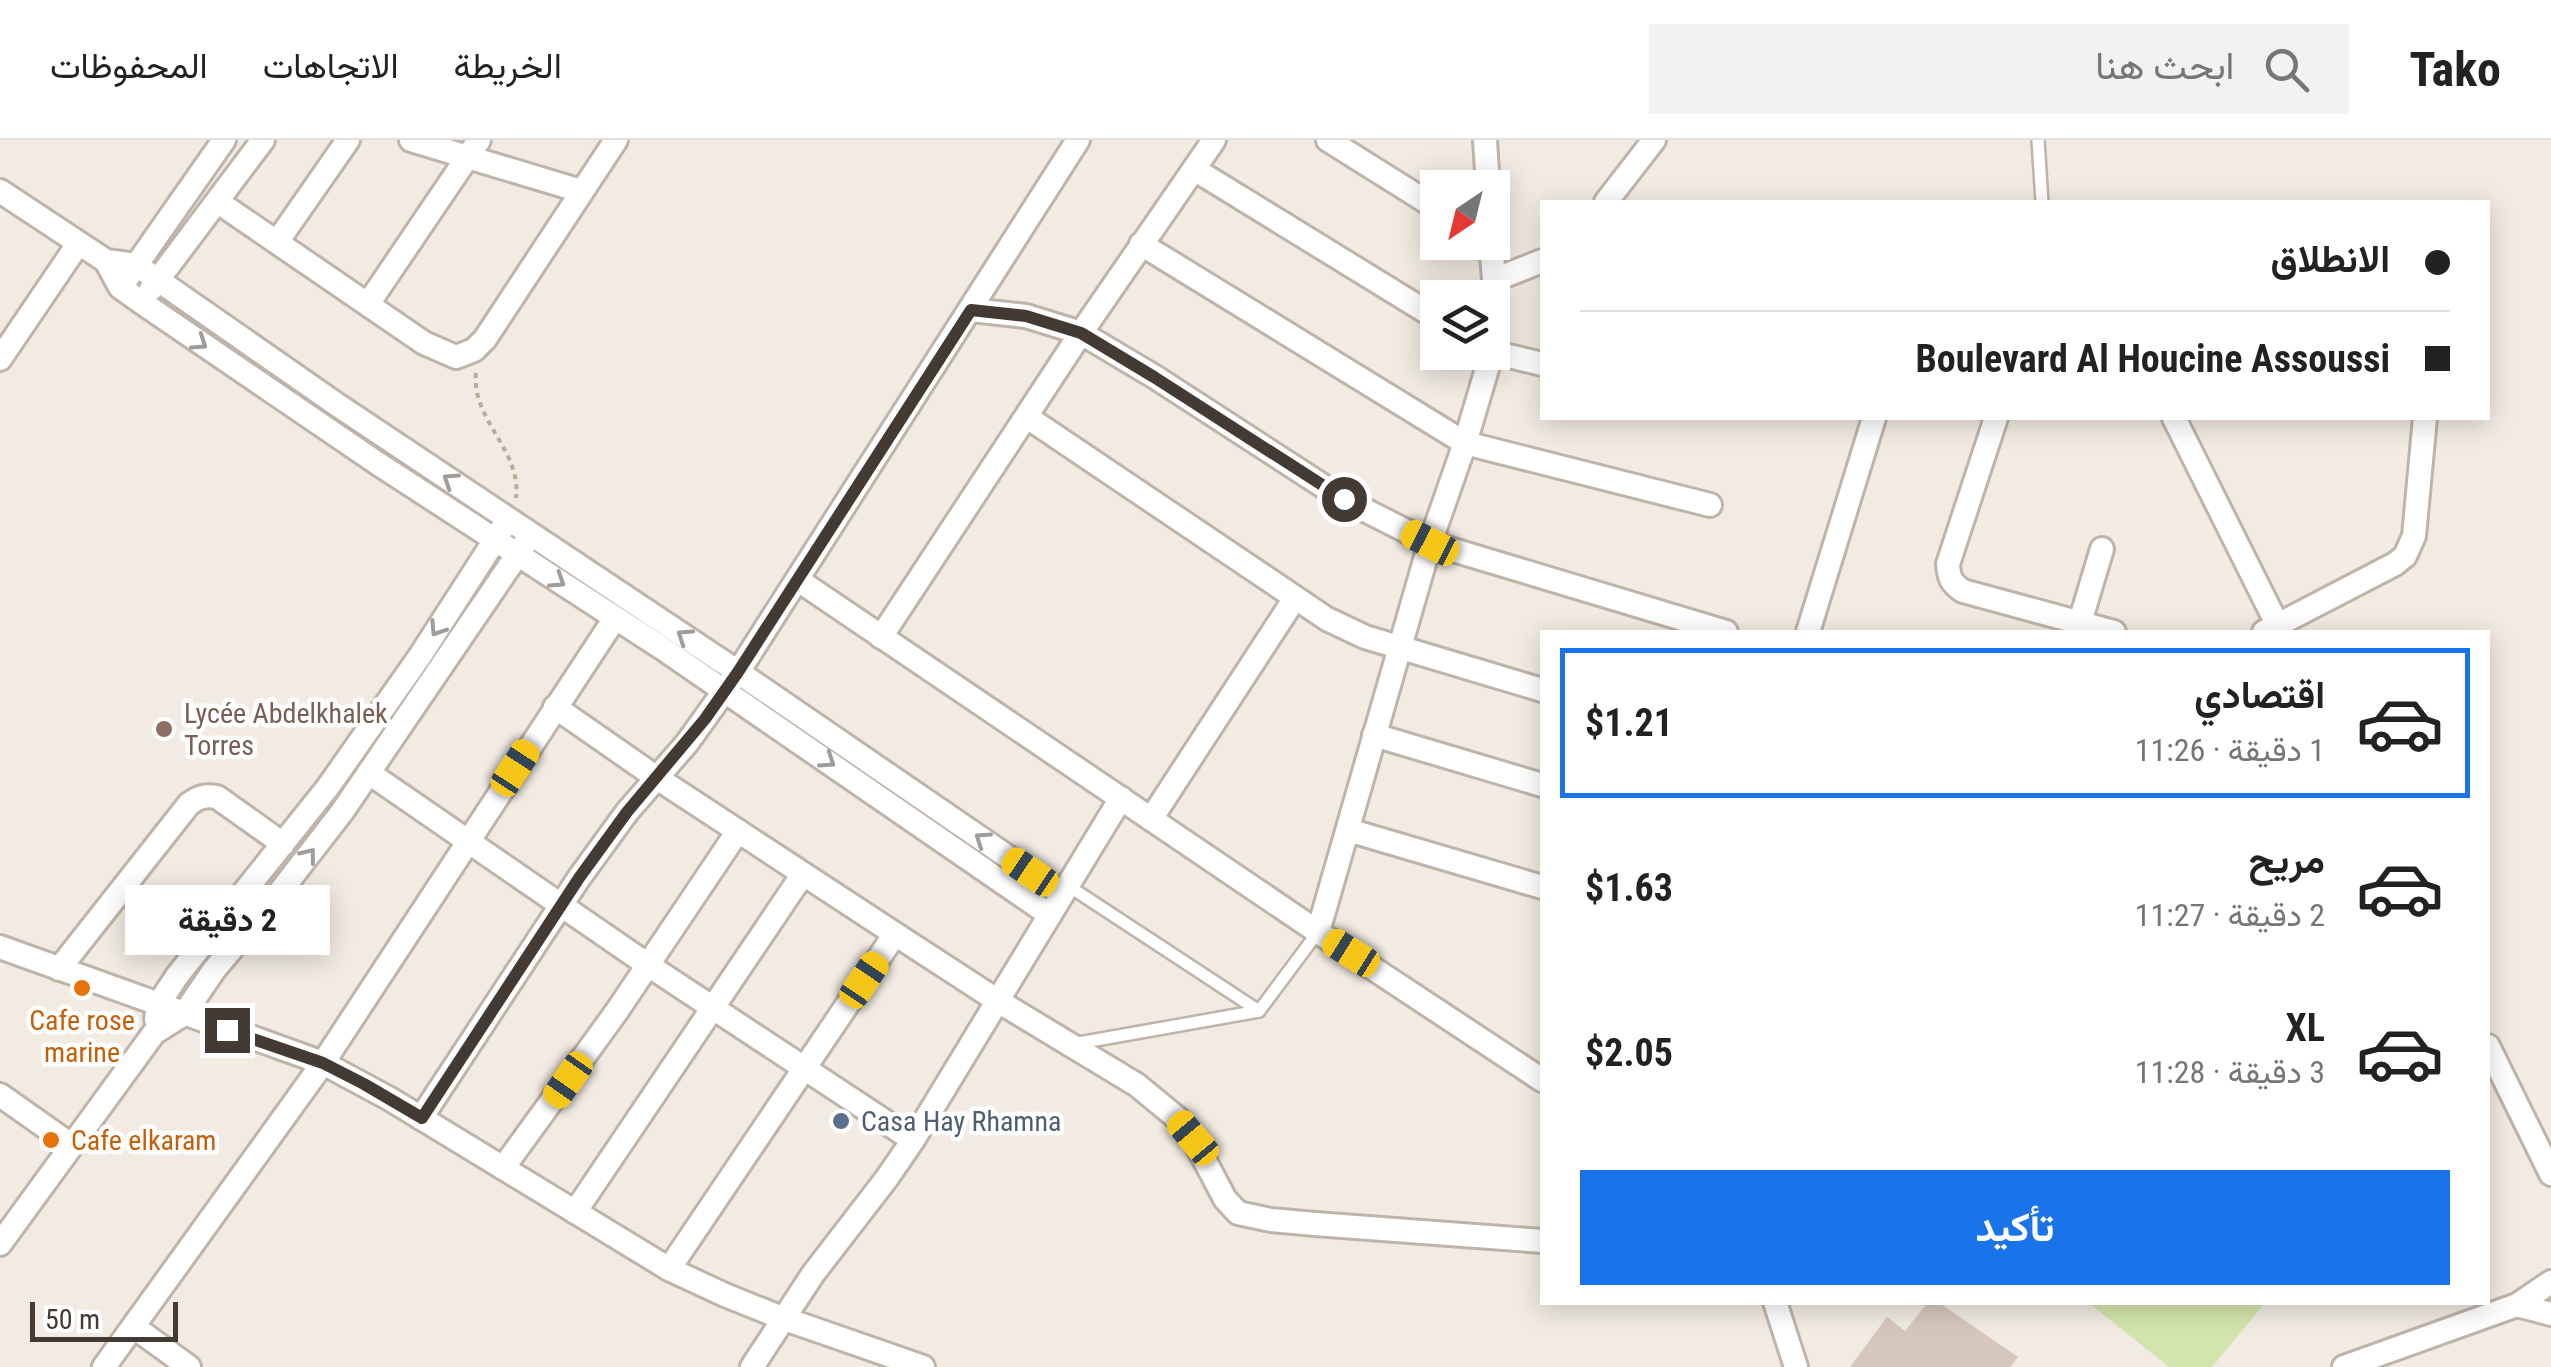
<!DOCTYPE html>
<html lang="ar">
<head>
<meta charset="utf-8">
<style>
  body { margin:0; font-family:"Roboto Condensed",Vazirmatn,sans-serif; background:#f2f2f2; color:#222; direction:rtl; height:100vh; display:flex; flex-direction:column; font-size:38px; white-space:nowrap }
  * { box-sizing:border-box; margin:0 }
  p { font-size:32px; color:#767676 }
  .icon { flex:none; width:55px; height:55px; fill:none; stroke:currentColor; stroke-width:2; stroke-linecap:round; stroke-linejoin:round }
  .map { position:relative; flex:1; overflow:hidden; direction:ltr }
  .side { position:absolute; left:1540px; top:490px; width:950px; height:675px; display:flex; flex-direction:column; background:#fff; border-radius:0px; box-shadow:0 5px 25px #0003; direction:rtl }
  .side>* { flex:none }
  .banner { position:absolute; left:1540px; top:60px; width:950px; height:220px; border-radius:0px; box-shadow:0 5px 25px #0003; direction:rtl; display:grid; align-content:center; height:220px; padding:0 40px; background:#fff }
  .needle { width:65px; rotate:215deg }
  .tools { position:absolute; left:1420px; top:30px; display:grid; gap:20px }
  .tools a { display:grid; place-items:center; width:90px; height:90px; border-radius:0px; background:#fff; box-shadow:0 5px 25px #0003; font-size:50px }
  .scale { position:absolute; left:30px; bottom:25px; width:148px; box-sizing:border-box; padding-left:10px; border:5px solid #423a33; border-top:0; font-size:28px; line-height:35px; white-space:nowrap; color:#423a33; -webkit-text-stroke:8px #fff; paint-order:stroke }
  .end { position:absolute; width:45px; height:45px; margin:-22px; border:12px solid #423a33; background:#fff; box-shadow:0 0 0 5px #fff }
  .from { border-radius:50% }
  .bubble { position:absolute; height:70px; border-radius:0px; background:#fff; box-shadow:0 5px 25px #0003; font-size:32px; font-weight:700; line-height:70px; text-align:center; direction:rtl }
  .car { position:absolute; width:30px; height:60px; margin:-30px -15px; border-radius:12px; box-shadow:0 0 8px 2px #0007; background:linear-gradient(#f5c518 24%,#345 0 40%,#f5c518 0 76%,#345 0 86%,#f5c518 0) }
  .banner b { display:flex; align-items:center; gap:35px; height:95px; font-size:38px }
  .banner b+b { border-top:2px solid #e0e0e0 }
  .banner i { width:25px; height:25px; background:#222 }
  ul { padding:18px 0 0; list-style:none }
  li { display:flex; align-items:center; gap:30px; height:150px; margin:0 20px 15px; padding:0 20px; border:5px solid transparent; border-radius:0px }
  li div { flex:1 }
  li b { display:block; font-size:38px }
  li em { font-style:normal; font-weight:700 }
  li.selected { border-color:#1a73e8 }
  li>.icon { width:90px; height:90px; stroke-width:1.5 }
  .action { display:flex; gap:20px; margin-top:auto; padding:20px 40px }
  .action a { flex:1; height:115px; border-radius:0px; background:#1a73e8; color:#fff; font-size:40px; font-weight:700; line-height:115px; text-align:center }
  header { display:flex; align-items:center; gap:60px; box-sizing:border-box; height:140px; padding:0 50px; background:#fff; border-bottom:2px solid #e0e0e0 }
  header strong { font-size:48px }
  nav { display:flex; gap:55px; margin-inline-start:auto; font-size:35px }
  .search { width:700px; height:90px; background:#f2f2f2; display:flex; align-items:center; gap:25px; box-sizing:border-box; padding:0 35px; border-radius:0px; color:#767676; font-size:38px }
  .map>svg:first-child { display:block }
</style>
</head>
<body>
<header>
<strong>Tako</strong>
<div class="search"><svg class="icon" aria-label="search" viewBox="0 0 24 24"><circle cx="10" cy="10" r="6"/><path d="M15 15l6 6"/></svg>ابحث هنا</div>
<nav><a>الخريطة</a><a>الاتجاهات</a><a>المحفوظات</a></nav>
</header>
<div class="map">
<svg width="2551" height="1227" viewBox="0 0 2551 1227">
  <rect width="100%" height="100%" fill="#f1ebe3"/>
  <path fill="#d3e5ac" d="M2089,1163H2265L2212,1227H2169Z"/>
  <path fill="#d5c7bb" d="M1928,1162H1938L2018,1217L2010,1227H1850L1887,1177L1905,1191Z"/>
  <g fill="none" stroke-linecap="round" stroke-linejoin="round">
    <g stroke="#bfb4a9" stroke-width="16">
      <g id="service">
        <path d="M2038,0L2042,62"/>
        <path d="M1067,745L1259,871"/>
        <path d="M1073,904L1259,871L1318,792"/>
      </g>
    </g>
    <g stroke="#bfb4a9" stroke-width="28">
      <g id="minor">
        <path d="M411,0L581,51"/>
        <path d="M1328,0L1438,69"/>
        <path d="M1485,0L1488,48"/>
        <path d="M1194,29L1438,179"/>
        <path d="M0,51L106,121L136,125L158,140L336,264L738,532L1062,754"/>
        <path d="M218,62L424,203L456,217L474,210L485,199L616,0"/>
        <path d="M1606,62L1654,0"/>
        <path d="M277,102L348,0"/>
        <path d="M1491,102L1494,140L1492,195"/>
        <path d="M1141,104L1465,303L1710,365"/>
        <path d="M106,121L120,147L141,162L377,323L662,508L1050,775"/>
        <path d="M128,137L224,0"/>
        <path d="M1494,140L1542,121"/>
        <path d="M151,149L263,0"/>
        <path d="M368,164L479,0"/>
        <path d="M971,170L1026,176L1081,193L1155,237L1343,359L1430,403L1726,492"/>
        <path d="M1492,212L1542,224"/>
        <path d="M0,219L78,104"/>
        <path d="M1027,277L1327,479L1365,497L1542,550"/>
        <path d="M1996,278L1948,424C1949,438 1951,443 1963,451L2114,492"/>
        <path d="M2174,278L2281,492"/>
        <path d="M798,440L1318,792L1542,940"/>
        <path d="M1808,492L1874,278"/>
        <path d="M2077,492L2102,409"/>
        <path d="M2264,492L2395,424L2405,416L2414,396L2425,278"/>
        <path d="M881,497L1081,193L1214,0"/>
        <path d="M555,567L657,638L895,794L998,861L1137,945L1177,978L1193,998L1225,1059L1238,1073L1271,1080L1315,1084L1542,1101"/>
        <path d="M1374,595L1542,645"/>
        <path d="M369,633L648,825L913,1000"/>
        <path d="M1151,679L1295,458"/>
        <path d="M1348,690L1542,747"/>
        <path d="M1318,792L1430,403L1465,303L1492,212"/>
        <path d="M0,807L323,923L390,959L669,1129L725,1155L782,1178L923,1227"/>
        <path d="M59,829L189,664C199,657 205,655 217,657L283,704"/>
        <path d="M156,879L158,865L177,836L328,647L420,516L502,389"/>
        <path d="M2488,906L2551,1034"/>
        <path d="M0,955L71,1005"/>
        <path d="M421,978L579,738L627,672L687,603L738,532L1078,0"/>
        <path d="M503,1028L617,871L738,691"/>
        <path d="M575,1072L803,734"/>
        <path d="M0,1104L154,893L184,874L214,830L283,748L342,672L524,405"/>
        <path d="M669,1129L895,794"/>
        <path d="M1775,1162L1796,1227"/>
        <path d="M2517,1165L2551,1174"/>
        <path d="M134,1187L189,1227"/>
        <path d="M104,1227L323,923L615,478"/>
        <path d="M752,1227L813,1134L887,1038L913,1000L1121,658"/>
        <path d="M2344,1227L2517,1165L2551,1142"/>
      </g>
    </g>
    <path stroke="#bdab97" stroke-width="4" stroke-dasharray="5 5" stroke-linecap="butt" d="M476,233C471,280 522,310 516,358"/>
    <use href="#service" stroke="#fff" stroke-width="11"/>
    <use href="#minor" stroke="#fff" stroke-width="22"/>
  </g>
  <defs><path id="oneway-chevron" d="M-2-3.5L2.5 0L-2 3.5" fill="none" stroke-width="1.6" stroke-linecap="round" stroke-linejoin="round" transform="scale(2.5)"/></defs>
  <g stroke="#a09c99">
    <use href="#oneway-chevron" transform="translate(200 203) rotate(34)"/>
    <use href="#oneway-chevron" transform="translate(450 340) rotate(-147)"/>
    <use href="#oneway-chevron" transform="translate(558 441) rotate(33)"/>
    <use href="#oneway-chevron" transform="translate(437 489) rotate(123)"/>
    <use href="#oneway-chevron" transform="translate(684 496) rotate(-146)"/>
    <use href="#oneway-chevron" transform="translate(828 621) rotate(34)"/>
    <use href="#oneway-chevron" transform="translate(982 699) rotate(-146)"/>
    <use href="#oneway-chevron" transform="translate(309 715) rotate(-52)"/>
  </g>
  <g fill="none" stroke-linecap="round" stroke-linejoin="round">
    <path stroke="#423a33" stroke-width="12" d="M227,890L323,923L364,944L422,978L579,738L627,672L705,579L738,532L971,170L1026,176L1081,193L1154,237L1344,359"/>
  </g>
  <circle fill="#8d6e63" stroke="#fff" stroke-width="4" cx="164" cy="589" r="10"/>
  <g fill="#e8710a" stroke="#fff" stroke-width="4">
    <circle cx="82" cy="848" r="10"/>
    <circle cx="51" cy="1000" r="10"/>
  </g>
  <circle fill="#5c6f8a" stroke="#fff" stroke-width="4" cx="841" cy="981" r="10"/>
  <g text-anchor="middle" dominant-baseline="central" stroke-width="9" stroke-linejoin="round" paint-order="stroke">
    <g font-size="28" fill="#785e54" stroke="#fff" text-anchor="start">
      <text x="184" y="573">Lycée Abdelkhalek<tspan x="184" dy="32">Torres</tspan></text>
    </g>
    <g font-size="28" fill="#c56008" stroke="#fff">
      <text x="82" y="880">Cafe rose<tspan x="82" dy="32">marine</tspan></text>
      <text x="71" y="1000" text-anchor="start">Cafe elkaram</text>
    </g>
    <g font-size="28" fill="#4e5e75" stroke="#fff" text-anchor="start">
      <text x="861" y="981">Casa Hay Rhamna</text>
    </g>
  </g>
</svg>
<div class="tools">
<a><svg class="needle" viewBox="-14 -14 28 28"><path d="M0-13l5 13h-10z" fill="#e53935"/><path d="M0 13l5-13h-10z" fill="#767676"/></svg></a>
<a><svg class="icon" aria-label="layers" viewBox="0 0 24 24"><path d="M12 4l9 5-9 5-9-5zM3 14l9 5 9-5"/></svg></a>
</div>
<div class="scale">50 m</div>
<i class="end from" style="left:1344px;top:359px"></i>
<i class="end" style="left:227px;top:890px"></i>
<div class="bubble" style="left:125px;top:745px;width:205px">2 دقيقة</div>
<i class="car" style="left:1430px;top:403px;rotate:297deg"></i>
<i class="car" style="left:515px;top:628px;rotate:33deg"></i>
<i class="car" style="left:1030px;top:732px;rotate:304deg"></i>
<i class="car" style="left:1351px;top:813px;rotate:302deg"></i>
<i class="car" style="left:864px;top:840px;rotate:34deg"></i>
<i class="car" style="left:568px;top:940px;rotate:215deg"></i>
<i class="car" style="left:1193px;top:998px;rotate:320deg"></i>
<div class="banner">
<b><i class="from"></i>الانطلاق</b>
<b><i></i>Boulevard Al Houcine Assoussi</b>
</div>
<section class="side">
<ul>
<li class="selected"><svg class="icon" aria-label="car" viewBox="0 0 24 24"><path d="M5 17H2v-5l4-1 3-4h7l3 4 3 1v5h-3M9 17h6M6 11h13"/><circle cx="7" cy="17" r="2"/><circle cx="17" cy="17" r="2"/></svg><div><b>اقتصادي</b><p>1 دقيقة · 11:26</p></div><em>$1.21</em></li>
<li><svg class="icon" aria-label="car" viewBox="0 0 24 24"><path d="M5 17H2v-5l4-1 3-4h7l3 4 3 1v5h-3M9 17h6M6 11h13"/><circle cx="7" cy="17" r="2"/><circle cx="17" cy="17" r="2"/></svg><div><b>مريح</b><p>2 دقيقة · 11:27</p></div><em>$1.63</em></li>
<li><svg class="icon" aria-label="car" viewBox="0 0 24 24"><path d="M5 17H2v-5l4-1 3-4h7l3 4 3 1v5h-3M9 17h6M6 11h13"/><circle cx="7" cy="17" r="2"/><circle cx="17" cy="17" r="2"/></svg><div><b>XL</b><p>3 دقيقة · 11:28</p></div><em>$2.05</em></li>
</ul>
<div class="action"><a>تأكيد</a></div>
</section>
</div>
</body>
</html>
